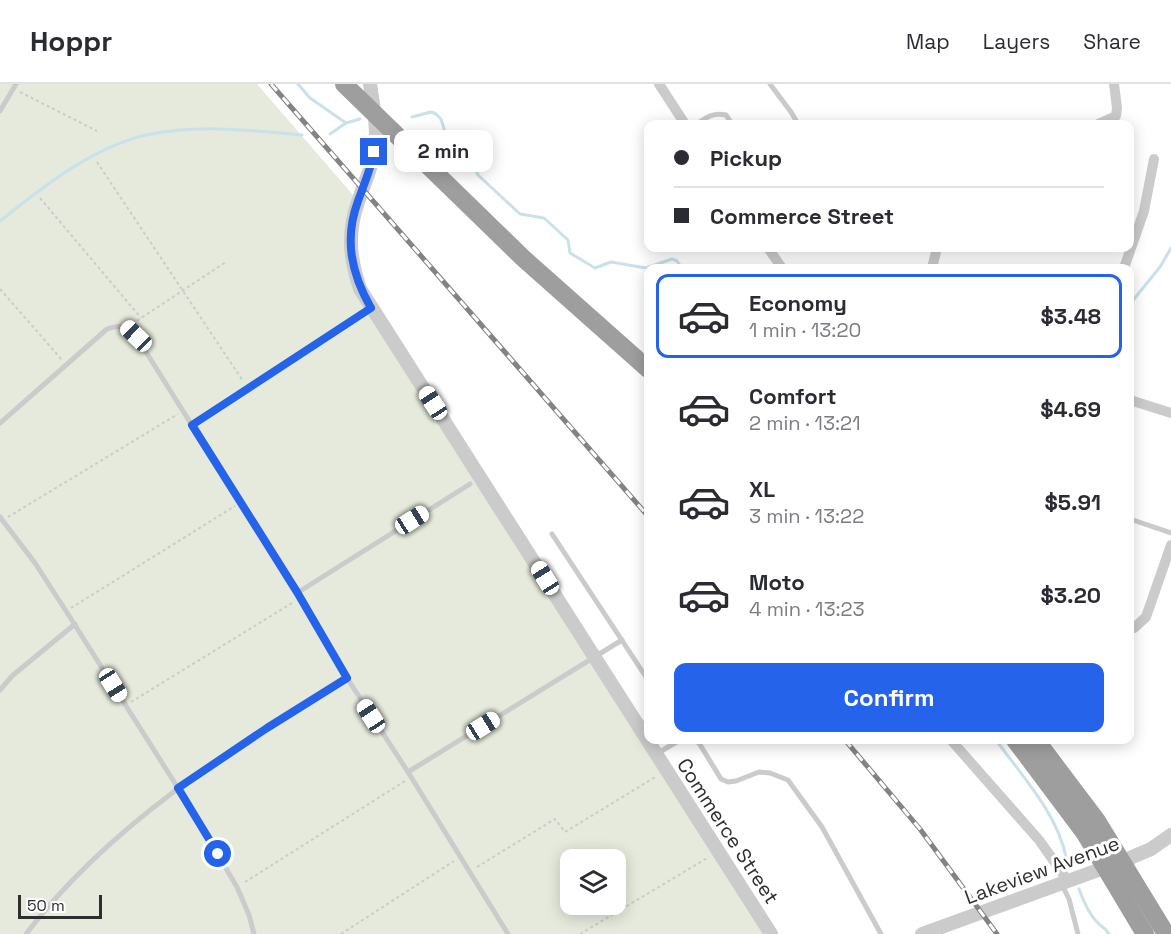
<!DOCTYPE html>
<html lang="en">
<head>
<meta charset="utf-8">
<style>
  body { margin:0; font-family:"Space Grotesk",sans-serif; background:#f2f2f3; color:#2b2b33; height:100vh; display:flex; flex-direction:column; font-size:22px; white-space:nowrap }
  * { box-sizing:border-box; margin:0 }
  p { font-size:20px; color:#7c7c81 }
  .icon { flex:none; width:33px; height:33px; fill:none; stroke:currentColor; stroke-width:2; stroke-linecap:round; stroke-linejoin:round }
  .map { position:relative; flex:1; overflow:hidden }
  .details { position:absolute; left:644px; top:180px; width:490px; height:480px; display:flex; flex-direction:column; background:#fff; border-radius:12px; box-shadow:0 3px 15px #0003 }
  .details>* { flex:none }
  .guide { position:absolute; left:644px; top:36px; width:490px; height:132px; border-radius:12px; box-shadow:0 3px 15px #0003; display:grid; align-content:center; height:132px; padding:0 30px; background:#fff }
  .fabs { position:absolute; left:560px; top:765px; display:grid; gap:12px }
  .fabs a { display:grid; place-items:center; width:66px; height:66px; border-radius:12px; background:#fff; box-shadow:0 3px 15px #0003; font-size:30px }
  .scale { position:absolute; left:18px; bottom:15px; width:84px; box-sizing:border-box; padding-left:6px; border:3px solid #2e2e2e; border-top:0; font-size:16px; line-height:21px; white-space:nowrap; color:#2e2e2e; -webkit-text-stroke:4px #fff; paint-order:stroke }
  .end { position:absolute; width:27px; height:27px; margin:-14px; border:8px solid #2563eb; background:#fff; box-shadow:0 0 0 3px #fff }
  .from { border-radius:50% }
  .bubble { position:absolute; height:42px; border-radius:12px; background:#fff; box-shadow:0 3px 15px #0003; font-size:20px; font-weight:700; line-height:42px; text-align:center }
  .car { position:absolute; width:18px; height:36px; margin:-18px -9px; border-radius:8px; box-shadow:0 0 4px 2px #0007; background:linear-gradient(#fff 24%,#345 0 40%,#fff 0 76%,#345 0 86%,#fff 0) }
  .guide b { display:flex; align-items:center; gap:21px; height:57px; font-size:22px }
  .guide b+b { border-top:2px solid #e1e1e2 }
  .guide i { width:15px; height:15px; background:#2b2b33 }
  ul { padding:10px 0 0; list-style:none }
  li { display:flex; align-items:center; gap:18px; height:84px; margin:0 12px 9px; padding:0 18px; border:3px solid transparent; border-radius:12px }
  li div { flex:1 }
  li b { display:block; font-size:22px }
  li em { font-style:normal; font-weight:700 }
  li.on { border-color:#2563eb }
  li>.icon { width:54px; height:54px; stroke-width:1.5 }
  .cta { display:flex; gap:12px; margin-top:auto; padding:12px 30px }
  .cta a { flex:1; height:69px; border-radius:12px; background:#2563eb; color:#fff; font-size:24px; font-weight:700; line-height:69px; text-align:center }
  header { display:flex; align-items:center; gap:36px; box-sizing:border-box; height:84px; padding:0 30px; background:#fff; border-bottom:2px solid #e1e1e2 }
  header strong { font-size:28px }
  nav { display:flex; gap:33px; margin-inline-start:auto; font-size:21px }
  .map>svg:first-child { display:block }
</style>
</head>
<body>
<header>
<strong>Hoppr</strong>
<nav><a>Map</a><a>Layers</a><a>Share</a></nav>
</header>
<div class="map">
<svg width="1171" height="850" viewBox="0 0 1171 850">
  <rect width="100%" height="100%" fill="#fff"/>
  <path fill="#e6eadc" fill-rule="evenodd" d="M0,0H257L353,111C344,144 342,167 352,200L763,850H0ZM570,776H615V820H570Z"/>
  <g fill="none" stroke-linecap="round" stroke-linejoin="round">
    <g stroke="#c9e1e9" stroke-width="3">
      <path d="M298,0L310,14L346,39"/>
      <path d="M412,33L431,28L436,30L441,35L446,51L454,62L475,85L478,91L520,130L544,134L568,156L570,169L595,184L611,178L646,184L672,175L677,177L682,184"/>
      <path d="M330,50L346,39L360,35"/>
      <path d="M0,137C43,103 91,64 146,51C198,40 250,46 302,51"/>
      <path d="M1130,220L1160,183L1171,164"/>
      <path d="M996,656C1022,692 1057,729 1066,773"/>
      <path d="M1079,805C1083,816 1090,832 1099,840C1103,844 1106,844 1109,850"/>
    </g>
    <g stroke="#cbcbcb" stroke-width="2" stroke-dasharray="3 3" stroke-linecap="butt">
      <path d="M20,8L97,47"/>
      <path d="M97,78L243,297"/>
      <path d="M40,114L141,234"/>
      <path d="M0,205L62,276"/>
      <path d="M132,240L226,178"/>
      <path d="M8,433L178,330"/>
      <path d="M71,524L235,422"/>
      <path d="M131,618L292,519"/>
      <path d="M477,783L555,735L565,748L657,692"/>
      <path d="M245,798L405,697"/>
      <path d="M341,850L454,777"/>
      <path d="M580,850L709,773"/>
    </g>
    <g stroke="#cbcbcb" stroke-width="5">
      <path d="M770,0L791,28L798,40"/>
      <path d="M0,27L16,0"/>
      <path d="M697,40C707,33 714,28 726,31L732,40"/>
      <path d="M0,339L107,245C121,240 126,242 136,252L297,509L347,594L408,688L508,850"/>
      <path d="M192,341L371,224"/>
      <path d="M0,433L35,479L66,527L178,704L237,803L249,831L254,850"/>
      <path d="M1130,435L1171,449"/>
      <path d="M552,450L648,596"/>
      <path d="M297,509L470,400"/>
      <path d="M0,606L12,592L75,540"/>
      <path d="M694,656L699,659L721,695L728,698L736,697L759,688L770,689L788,696L822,743L881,850"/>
      <path d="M658,669L680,656"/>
      <path d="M408,688L622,556"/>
      <path d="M1062,801L1069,815L1078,850"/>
      <path d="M26,850C111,739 230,666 347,594"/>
    </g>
    <g stroke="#cbcbcb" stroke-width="10">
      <path d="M659,0L685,40"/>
      <path d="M1098,40L1116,32L1117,24L1114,0"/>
      <path d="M768,164L782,184"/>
      <path d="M932,184L937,164"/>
      <path d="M1124,184L1144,127L1154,75"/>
      <path d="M1130,316L1171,329"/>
      <path d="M1134,544L1146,533L1171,461"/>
      <path d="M951,656L1039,756L1068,797"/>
    </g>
    <g stroke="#cbcbcb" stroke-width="14">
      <path d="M370,0C373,21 378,44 375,65C372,84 364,100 358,118C347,149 350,175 360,205L771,850"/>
      <path d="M922,850L1123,777L1151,765L1171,751"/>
    </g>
    <g stroke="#9e9e9e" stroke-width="18">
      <path d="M344,0L523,174L648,285"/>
      <path d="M1015,656L1084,748L1145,850"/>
      <path d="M1036,656L1097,737L1166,850"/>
    </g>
    <g stroke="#838383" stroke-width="5">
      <g id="rail">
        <path d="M271,0L648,432"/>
        <path d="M845,656L920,745L997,850"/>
      </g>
    </g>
    <use href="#rail" stroke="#fff" stroke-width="3" stroke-dasharray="9" stroke-linecap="butt"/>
  </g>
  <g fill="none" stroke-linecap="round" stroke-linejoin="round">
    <path stroke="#2563eb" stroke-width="8" d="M218,770L178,704L267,644L347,594L297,508L192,341L371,224C351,189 344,155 358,117C364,100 371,85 374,68"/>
  </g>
  <g text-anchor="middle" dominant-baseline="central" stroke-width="6" stroke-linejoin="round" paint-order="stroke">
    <g font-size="20" fill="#2e2e2e" stroke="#fff">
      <text transform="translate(728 747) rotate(57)">Commerce Street</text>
      <text transform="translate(1042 786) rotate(-20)">Lakeview Avenue</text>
    </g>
  </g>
</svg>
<div class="fabs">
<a><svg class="icon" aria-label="layers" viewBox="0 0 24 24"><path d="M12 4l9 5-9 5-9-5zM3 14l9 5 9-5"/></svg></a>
</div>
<div class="scale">50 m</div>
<i class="end from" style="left:218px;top:770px"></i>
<i class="end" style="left:374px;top:68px"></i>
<div class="bubble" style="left:394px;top:46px;width:99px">2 min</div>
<i class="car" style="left:136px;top:252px;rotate:314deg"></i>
<i class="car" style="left:433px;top:319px;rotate:327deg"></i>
<i class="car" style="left:412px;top:436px;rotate:58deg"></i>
<i class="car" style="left:545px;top:494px;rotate:328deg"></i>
<i class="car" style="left:113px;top:601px;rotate:148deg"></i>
<i class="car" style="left:371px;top:632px;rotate:327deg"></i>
<i class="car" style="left:483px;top:642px;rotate:58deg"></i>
<div class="guide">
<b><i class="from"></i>Pickup</b>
<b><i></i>Commerce Street</b>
</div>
<section class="details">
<ul>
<li class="on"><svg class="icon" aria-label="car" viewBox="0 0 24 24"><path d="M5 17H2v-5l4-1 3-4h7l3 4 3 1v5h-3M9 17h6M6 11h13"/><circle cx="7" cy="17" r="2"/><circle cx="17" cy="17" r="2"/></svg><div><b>Economy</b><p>1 min · 13:20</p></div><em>$3.48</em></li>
<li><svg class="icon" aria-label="car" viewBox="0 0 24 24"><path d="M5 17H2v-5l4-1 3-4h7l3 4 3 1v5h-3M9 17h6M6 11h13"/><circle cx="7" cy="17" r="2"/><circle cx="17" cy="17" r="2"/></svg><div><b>Comfort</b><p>2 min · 13:21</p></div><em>$4.69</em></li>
<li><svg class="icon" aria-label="car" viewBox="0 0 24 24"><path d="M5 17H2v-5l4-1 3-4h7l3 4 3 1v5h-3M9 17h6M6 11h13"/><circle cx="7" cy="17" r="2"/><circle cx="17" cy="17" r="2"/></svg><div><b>XL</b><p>3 min · 13:22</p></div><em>$5.91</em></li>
<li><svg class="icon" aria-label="car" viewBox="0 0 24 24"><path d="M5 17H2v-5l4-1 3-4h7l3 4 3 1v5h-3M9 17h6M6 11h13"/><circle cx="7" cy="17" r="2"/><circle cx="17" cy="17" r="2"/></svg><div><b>Moto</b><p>4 min · 13:23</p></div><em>$3.20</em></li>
</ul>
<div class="cta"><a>Confirm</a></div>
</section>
</div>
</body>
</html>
